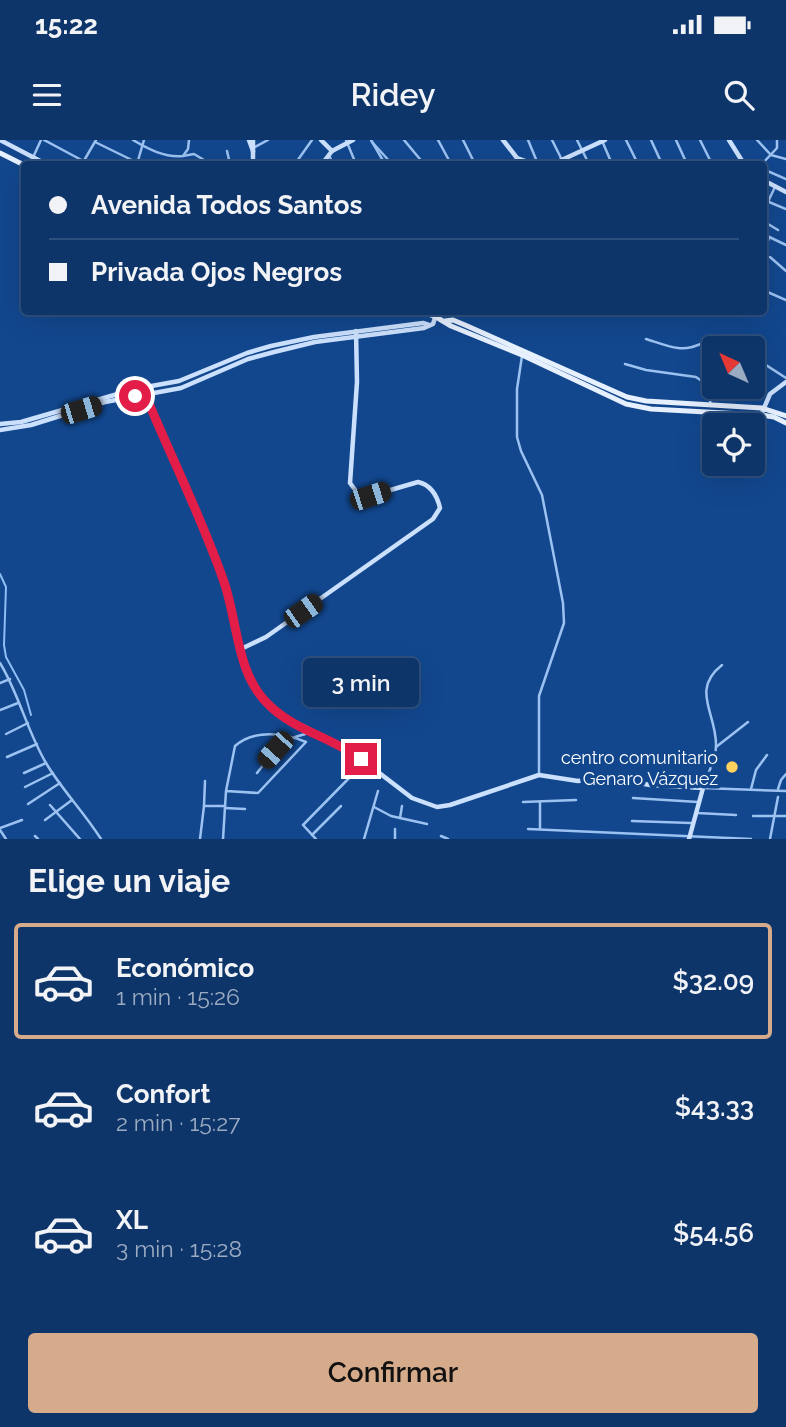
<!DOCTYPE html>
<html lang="es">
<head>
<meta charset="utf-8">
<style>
  body { margin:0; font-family:Raleway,sans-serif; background:#173d70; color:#f1f3f6; height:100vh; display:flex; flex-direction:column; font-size:26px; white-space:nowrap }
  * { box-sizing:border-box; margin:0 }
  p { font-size:23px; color:#9babc1 }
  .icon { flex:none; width:38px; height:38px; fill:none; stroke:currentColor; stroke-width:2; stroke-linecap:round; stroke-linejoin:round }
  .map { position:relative; height:699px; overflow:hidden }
  .sheet { display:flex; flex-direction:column; background:#0e356a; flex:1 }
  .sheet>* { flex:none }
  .banner { position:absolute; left:21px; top:21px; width:746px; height:154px; border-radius:7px; box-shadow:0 7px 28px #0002,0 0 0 2px #2e507e; display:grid; align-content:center; height:154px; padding:0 28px; background:#0e356a }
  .needle { width:46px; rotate:316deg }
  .tools { position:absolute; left:702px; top:196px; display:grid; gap:14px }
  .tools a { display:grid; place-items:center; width:63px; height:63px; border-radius:7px; background:#0e356a; box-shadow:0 7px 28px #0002,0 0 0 2px #2e507e; font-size:35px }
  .end { position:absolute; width:32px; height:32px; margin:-16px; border:9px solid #e11d48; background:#fff; box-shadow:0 0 0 4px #fff }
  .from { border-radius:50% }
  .bubble { position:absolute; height:49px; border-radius:7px; background:#0e356a; box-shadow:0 7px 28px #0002,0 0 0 2px #2e507e; font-size:23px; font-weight:600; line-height:49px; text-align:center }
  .car { position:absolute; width:21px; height:42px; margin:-21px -10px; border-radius:9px; box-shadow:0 0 5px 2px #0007; background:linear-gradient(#222 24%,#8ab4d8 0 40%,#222 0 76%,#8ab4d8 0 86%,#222 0) }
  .banner b { display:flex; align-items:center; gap:24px; height:66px; font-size:26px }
  .banner b+b { border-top:2px solid #2e507e }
  .banner i { width:18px; height:18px; background:#f1f3f6 }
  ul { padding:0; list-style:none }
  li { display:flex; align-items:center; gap:21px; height:116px; margin:0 14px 10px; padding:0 14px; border:4px solid transparent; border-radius:7px }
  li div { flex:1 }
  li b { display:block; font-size:26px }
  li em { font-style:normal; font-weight:600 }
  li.selected { border-color:#d6ab8b }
  li>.icon { width:63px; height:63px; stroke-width:1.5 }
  h2 { padding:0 28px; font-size:32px; line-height:84px }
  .button { display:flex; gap:14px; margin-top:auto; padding:14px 28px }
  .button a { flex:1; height:80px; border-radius:7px; background:#d6ab8b; color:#111; font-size:28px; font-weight:600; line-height:80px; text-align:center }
  .status { display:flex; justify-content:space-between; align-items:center; height:49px; padding:0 35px; background:#0e356a; direction:ltr }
  .status svg { height:19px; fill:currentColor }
  header { display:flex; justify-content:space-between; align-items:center; height:91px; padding:0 28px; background:#0e356a; font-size:32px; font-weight:600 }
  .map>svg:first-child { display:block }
</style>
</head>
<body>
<div class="status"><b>15:22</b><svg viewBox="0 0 49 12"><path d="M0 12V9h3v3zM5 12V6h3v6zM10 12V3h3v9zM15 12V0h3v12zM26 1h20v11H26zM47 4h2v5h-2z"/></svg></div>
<header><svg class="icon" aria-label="menu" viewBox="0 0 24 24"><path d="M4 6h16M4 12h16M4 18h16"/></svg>Ridey<svg class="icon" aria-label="search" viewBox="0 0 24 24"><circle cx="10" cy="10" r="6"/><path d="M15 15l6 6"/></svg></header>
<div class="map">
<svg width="786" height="699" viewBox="0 0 786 699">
  <rect width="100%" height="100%" fill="#12478e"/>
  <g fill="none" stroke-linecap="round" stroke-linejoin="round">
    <path stroke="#8ebdf5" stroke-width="2" d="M0,434L6,447L4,505L6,517L24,550L31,575"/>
    <g stroke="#9cc2f1" stroke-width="2.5">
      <path d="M44,0L89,24"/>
      <path d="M133,0C148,9 165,18 183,16L188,9L189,0"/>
      <path d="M346,0L356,24"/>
      <path d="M371,0L385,24"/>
      <path d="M404,0L424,24"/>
      <path d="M438,0L451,24"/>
      <path d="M463,0L475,24"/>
      <path d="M528,0L538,24"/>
      <path d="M552,0L564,24"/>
      <path d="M577,0L589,24"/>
      <path d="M626,0L638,24"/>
      <path d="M651,0L662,24"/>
      <path d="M676,0L687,24"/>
      <path d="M700,0L712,24"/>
      <path d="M757,0L771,15L786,19"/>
      <path d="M95,2L140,24"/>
      <path d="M372,2L392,24"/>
      <path d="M603,3L612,24"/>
      <path d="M253,8L268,0"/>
      <path d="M227,11L230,24"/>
      <path d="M329,15L333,24"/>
      <path d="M183,16L194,14L204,20L206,24"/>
      <path d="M30,24L41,0"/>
      <path d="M82,24L96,0"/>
      <path d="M137,24L144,0"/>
      <path d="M295,24L312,0"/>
      <path d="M762,24L777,8V0"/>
      <path d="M763,29L786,39"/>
      <path d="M769,62L786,69"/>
      <path d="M763,72L775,47"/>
      <path d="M763,81L778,90"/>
      <path d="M763,94L786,105"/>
      <path d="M763,105L767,103L769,98"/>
      <path d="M770,117L786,131"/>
      <path d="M763,150L786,160"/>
      <path d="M646,199C656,202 668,207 678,208C704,211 710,187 742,208"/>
      <path d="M522,216L517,249V297L521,311L542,355L563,463L564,483L539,556V635"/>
      <path d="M752,216L786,238"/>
      <path d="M625,224L646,230L696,237L703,242L708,250L711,266"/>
      <path d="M0,523C19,554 27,591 46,623C62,650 84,672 101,699"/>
      <path d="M722,525C690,550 717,574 716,606C716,619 707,635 703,648L786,651"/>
      <path d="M0,543L10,539"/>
      <path d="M0,570L18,563"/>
      <path d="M6,594L28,583"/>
      <path d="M295,597L312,592"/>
      <path d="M716,607L748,582"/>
      <path d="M7,617L37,604"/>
      <path d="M24,633L46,623"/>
      <path d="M257,633L275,610L276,596"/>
      <path d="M25,647L53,633"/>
      <path d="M751,649L756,630L767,615"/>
      <path d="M778,649L781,640L786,634"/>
      <path d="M633,658L698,662"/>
      <path d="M523,662L576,660"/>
      <path d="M28,664L60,643"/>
      <path d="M50,665L80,699"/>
      <path d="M204,666L205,641"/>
      <path d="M374,667L391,676L427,684"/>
      <path d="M225,668L245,669"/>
      <path d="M697,673L736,675"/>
      <path d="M753,676H786"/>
      <path d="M400,678L402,666"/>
      <path d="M45,680L72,660"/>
      <path d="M632,681L691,683"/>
      <path d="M0,688L22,680"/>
      <path d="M528,689L751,699"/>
      <path d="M540,689V662"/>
      <path d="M0,690L6,699"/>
      <path d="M312,695L341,666"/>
      <path d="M35,696L38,699"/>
      <path d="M441,696L448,699"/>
      <path d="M200,699L204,666H225"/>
      <path d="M223,699L226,651L235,606C254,589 285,593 306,602L258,653L226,651"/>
      <path d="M316,699L303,685L354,633"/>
      <path d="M364,699L378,651"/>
      <path d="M395,699V689"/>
      <path d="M770,699L778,657"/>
    </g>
    <g stroke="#cbe0fc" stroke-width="4.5">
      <path d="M0,0L46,24"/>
      <path d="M249,0L253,11"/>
      <path d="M321,0L332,11"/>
      <path d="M503,0L517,18L534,24"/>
      <path d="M729,0L744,24"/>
      <path d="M253,24V0"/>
      <path d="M322,24L332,11L353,0"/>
      <path d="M553,24L605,0"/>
      <path d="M763,40L786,52"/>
      <path d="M143,249L225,444L244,526L251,542L260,556L279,574L348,609L412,658L437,667L450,665L539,635L578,641L607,637L650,645L703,648L689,699"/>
      <path d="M761,275L770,254L786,242"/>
      <path d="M0,284L21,282L135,249L179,241L247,213L271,206L314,197L423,183L429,185"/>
      <path d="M0,290L31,285L105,262L181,248L248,219L274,212L315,202L424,188L433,184L437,172"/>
      <path d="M241,509L266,497L433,379L440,368C437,355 431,345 418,342L370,356L359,355L350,343L357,242L356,191"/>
    </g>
    <g stroke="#e7f0ff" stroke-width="5">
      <path d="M0,13L24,25"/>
      <path d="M397,172L428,174L436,177L451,186L522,215L626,264L651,269L761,275L774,277L786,283"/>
      <path d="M445,181L453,180L465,185L627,257L646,261L762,268L786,276"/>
    </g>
  </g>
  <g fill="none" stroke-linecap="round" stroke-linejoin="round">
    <path stroke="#e11d48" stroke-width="9" d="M135,256L145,254C171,317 202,378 224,442C238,482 236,534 269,565C294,590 333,598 361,619"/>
  </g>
  <circle fill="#ffd25d" stroke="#12478e" stroke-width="2.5" cx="732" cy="627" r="7"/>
  <g text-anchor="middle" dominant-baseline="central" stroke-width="7" stroke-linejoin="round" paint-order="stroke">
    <g font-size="18" fill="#fff" stroke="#12478e" text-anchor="end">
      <text x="718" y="617">centro comunitario<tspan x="718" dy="21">Genaro Vázquez</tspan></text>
    </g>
  </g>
</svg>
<div class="tools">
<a><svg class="needle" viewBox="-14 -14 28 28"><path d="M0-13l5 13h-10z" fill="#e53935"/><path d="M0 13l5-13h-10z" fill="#9babc1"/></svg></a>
<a><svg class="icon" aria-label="locate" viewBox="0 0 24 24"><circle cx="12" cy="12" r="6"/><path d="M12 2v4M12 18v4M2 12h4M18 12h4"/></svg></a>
</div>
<i class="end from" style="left:135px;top:256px"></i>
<i class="end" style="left:361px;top:619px"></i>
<div class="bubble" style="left:303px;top:518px;width:116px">3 min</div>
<i class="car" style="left:81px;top:270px;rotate:73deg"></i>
<i class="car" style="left:370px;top:356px;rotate:72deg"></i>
<i class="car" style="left:303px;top:471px;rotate:55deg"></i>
<i class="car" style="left:275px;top:610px;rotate:222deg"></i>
<div class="banner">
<b><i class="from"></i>Avenida Todos Santos</b>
<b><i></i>Privada Ojos Negros</b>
</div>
</div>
<section class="sheet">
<h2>Elige un viaje</h2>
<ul>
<li class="selected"><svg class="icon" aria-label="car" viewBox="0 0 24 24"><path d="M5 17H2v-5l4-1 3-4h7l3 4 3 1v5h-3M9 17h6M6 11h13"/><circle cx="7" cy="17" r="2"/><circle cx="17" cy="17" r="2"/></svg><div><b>Económico</b><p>1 min · 15:26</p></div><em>$32.09</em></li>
<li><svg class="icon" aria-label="car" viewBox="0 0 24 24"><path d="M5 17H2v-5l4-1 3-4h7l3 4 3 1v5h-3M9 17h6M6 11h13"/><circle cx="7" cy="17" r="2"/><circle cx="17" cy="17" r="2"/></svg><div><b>Confort</b><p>2 min · 15:27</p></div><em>$43.33</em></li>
<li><svg class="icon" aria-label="car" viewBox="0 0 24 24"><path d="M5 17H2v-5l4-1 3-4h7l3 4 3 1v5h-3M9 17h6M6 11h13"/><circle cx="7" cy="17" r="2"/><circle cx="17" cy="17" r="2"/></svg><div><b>XL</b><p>3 min · 15:28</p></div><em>$54.56</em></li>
</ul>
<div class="button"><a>Confirmar</a></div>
</section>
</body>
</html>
